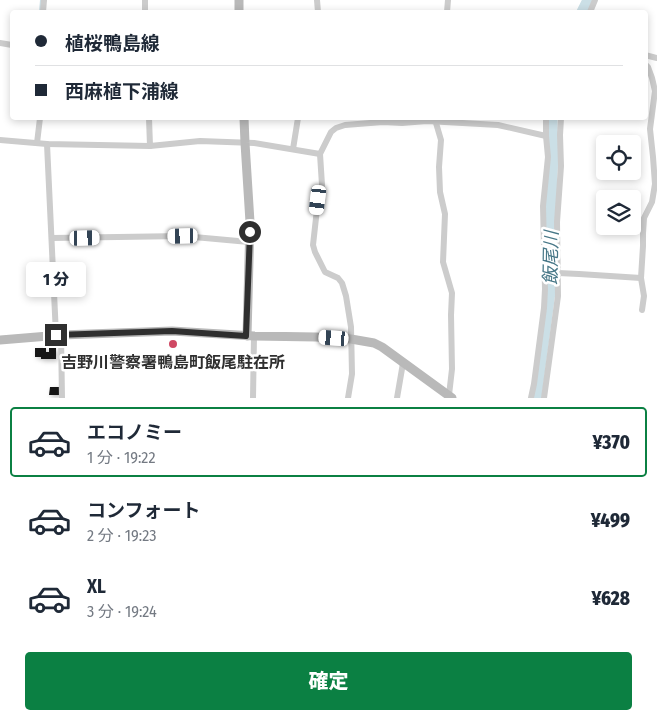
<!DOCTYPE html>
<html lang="ja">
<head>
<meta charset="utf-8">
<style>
  body { margin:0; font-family:"Fira Sans Condensed","Noto Sans JP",sans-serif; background:#f6f6f7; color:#1f2937; height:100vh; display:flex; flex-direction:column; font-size:19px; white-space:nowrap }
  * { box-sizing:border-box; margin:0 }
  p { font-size:16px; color:#747a83 }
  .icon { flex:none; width:28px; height:28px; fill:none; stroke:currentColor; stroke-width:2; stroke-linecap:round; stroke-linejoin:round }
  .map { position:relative; height:398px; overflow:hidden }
  .sheet { display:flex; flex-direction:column; background:#fff; flex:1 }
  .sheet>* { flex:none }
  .top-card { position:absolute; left:10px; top:10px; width:638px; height:110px; border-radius:5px; box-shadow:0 2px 8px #0003; display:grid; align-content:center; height:110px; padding:0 25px; background:#fff }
  .controls { position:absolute; left:596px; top:135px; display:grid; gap:10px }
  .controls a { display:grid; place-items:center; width:45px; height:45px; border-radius:5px; background:#fff; box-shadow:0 2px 8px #0003; font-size:25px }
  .end { position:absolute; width:22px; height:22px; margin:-11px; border:6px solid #2f2f2f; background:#fff; box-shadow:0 0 0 2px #fff }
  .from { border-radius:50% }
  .bubble { position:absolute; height:35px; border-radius:5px; background:#fff; box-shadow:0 2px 8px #0003; font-size:16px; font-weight:800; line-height:35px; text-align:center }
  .car { position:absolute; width:15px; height:30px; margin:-15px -8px; border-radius:6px; box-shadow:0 0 4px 1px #0007; background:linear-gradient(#fff 24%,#345 0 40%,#fff 0 76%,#345 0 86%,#fff 0) }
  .top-card b { display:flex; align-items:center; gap:18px; height:48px; font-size:19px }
  .top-card b+b { border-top:1px solid #e0e1e3 }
  .top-card i { width:12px; height:12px; background:#1f2937 }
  ul { padding:9px 0 0; list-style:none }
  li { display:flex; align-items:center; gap:15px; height:70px; margin:0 10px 8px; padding:0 15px; border:2px solid transparent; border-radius:5px }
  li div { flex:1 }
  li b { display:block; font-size:19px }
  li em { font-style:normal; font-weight:800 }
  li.current { border-color:#0b8043 }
  li>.icon { width:45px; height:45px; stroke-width:1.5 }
  .action { display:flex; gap:10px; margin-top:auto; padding:10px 25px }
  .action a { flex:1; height:58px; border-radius:5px; background:#0b8043; color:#fff; font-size:20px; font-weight:800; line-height:58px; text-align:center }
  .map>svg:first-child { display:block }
</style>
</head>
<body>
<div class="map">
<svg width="657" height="398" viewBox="0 0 657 398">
  <defs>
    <filter id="shadow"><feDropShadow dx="2" dy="2" stdDeviation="2.5" flood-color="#0004"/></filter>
  </defs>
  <rect width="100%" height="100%" fill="#fff"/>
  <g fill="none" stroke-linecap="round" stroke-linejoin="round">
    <path stroke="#cbdfe6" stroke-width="2" d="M40,12L41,0"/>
    <g stroke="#cbdfe6" stroke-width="11">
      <path d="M582,12L588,0"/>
      <path d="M536,398L550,292L551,202L553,153L552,118"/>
    </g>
  </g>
  <g fill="#161616" filter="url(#shadow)">
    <path d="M35,348H46V352H49V348H56V359H41V357H35Z"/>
    <path d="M50,387H60V395H49Z"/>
  </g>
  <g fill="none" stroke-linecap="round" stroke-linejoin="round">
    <g stroke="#ccc" stroke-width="6">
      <path d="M145,0V12"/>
      <path d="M317,0L318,12"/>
      <path d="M43,12L44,0"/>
      <path d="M447,12L448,0"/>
      <path d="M590,12L595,0"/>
      <path d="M0,43L12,45"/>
      <path d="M645,55L657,58"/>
      <path d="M149,118L150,146"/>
      <path d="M435,118L436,123L441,140L439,167L440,192L445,214L443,262L452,293L451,315L452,369L449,395"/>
      <path d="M0,140L47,144L150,146L200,141L254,143L320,154"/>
      <path d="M37,143L40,118"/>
      <path d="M47,144L56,335"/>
      <path d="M293,149L298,118"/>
      <path d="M52,238L183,236L249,242"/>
      <path d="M558,273L579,274L641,278"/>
      <path d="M642,310L644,296L641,278L643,246V233L644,218L652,202L655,184L653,157L650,129L655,91L652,78L648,67L645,64"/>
      <path d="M61,335L62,398"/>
      <path d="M253,398L254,336"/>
      <path d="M348,398L352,374L351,327L346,296L342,283L338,278L325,272L315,252L313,245L318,200L322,185L320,154L331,132L336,128L345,125L383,122L402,123L427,121L498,125L546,136"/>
      <path d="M397,398L403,363"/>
      <path d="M531,398L534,384L544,308L545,289L543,206L548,157L546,136V118"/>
      <path d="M544,398L558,296L557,222L561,166L560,135L561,118"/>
    </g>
    <g stroke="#b9b9b9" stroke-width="9">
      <path d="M239,0V12"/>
      <path d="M244,118L245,143L250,222L247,336"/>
      <path d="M0,340L61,335L172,331L254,336L316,337L351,339L374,343L382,347L452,398"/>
    </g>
  </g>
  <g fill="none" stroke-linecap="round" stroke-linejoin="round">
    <path stroke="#2f2f2f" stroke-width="6" d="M56,335L172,331L246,336L250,232"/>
  </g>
  <circle fill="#cf4863" stroke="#fff" stroke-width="2" cx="173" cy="344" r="5"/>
  <g text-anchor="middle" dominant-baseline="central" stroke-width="5" stroke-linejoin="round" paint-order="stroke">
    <g font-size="16" font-weight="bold" fill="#2f2f2f" stroke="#fff">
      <text x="173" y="362">吉野川警察署鴨島町飯尾駐在所</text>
    </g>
    <g font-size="18" font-style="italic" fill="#477787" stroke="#fff">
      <text transform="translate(551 258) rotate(-89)">飯尾川</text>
    </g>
  </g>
</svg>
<div class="controls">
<a><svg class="icon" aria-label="locate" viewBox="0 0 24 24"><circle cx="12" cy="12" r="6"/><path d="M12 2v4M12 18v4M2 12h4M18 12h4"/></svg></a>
<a><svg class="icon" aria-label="layers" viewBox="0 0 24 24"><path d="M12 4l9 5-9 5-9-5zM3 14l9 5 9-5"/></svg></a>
</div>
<i class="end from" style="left:250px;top:232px"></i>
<i class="end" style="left:56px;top:335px"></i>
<div class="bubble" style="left:26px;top:262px;width:60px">1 分</div>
<i class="car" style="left:318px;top:200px;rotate:187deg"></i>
<i class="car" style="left:183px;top:236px;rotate:269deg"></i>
<i class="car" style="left:85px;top:238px;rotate:89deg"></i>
<i class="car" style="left:334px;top:338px;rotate:274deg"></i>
<div class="top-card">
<b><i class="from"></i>植桜鴨島線</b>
<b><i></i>西麻植下浦線</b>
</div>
</div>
<section class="sheet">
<ul>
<li class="current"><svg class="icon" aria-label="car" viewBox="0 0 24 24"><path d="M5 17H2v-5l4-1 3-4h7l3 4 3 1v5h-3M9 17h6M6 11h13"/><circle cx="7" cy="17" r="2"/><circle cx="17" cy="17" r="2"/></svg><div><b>エコノミー</b><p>1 分 · 19:22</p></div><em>¥370</em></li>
<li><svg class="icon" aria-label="car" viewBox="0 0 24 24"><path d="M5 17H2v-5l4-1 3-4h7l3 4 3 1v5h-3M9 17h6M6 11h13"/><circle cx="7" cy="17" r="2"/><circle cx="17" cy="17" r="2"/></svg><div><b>コンフォート</b><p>2 分 · 19:23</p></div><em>¥499</em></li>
<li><svg class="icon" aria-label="car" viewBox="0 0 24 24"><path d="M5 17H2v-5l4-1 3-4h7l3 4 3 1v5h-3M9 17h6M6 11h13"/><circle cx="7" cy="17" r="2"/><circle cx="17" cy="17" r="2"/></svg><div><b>XL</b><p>3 分 · 19:24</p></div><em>¥628</em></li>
</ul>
<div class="action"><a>確定</a></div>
</section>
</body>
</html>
